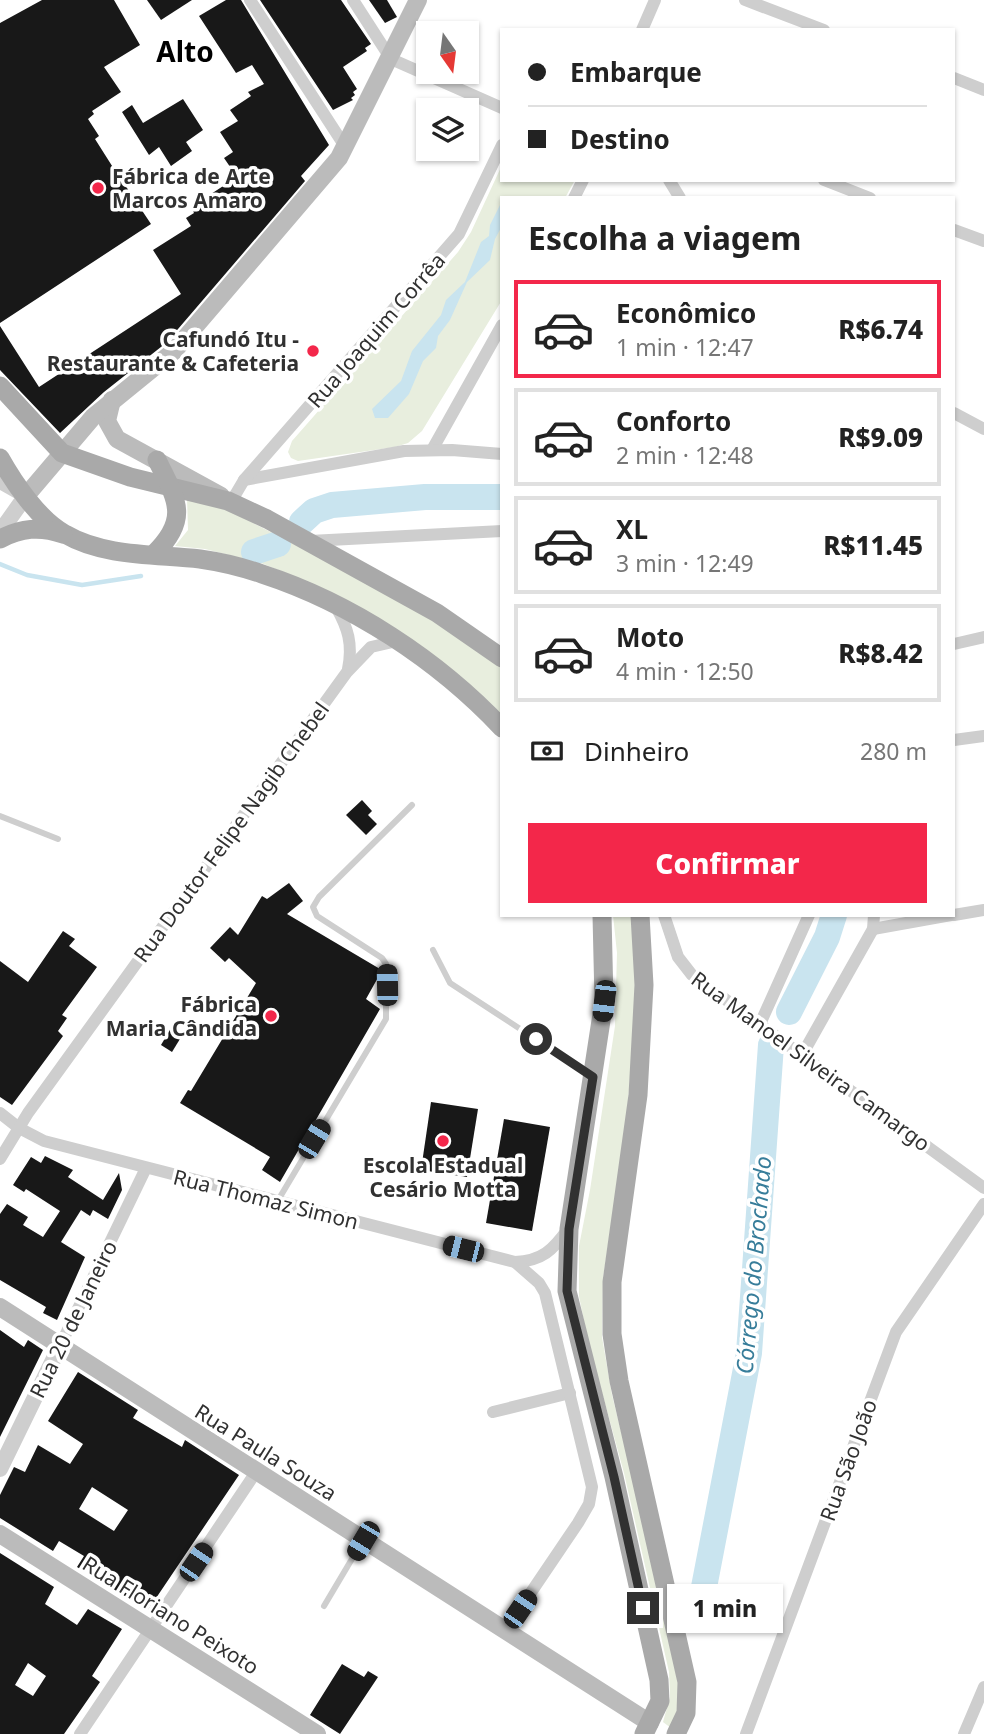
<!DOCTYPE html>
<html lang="pt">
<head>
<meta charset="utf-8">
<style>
  body { margin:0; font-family:"Noto Sans",sans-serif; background:#f2f2f2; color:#222; height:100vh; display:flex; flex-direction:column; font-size:26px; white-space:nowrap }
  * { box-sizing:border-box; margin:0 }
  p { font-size:23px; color:#767676 }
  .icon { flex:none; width:38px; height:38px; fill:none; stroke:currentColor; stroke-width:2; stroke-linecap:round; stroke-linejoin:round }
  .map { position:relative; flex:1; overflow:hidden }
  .sheet { position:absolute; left:500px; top:196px; width:455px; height:721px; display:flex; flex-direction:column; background:#fff; border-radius:0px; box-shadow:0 2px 5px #0004 }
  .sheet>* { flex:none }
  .guide { position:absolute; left:500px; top:28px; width:455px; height:154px; border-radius:0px; box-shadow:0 2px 5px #0004; display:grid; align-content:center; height:154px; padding:0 28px; background:#fff }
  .needle { width:46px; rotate:166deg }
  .controls { position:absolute; left:416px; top:21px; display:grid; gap:14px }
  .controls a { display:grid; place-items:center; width:63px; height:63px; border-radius:0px; background:#fff; box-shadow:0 2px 5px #0004; font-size:35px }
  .end { position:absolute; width:32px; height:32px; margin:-16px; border:9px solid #313131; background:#fff; box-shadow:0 0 0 4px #fff }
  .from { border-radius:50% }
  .bubble { position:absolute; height:49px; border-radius:0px; background:#fff; box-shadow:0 2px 5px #0004; font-size:23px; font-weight:800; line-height:49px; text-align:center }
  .car { position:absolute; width:21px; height:42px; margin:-21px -10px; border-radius:9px; box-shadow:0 0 5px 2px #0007; background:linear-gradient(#222 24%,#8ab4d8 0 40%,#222 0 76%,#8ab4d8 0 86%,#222 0) }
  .guide b { display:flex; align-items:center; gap:24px; height:66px; font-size:26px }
  .guide b+b { border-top:2px solid #e0e0e0 }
  .guide i { width:18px; height:18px; background:#222 }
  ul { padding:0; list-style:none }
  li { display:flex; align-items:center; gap:21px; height:98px; margin:0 14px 10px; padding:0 14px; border:4px solid #e0e0e0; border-radius:0px }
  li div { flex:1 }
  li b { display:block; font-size:26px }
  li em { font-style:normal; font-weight:800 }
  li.current { border-color:#f3274a }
  li>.icon { width:63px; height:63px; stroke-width:1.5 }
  h2 { padding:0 28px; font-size:32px; line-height:84px }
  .pay { display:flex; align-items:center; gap:18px; height:77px; padding:0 28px; font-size:26px }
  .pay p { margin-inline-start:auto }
  .primary-button { display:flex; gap:14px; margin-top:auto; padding:14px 28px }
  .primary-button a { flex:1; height:80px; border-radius:0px; background:#f3274a; color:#fff; font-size:28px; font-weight:800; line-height:80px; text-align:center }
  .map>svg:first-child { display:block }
</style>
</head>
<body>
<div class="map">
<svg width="984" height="1734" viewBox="0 0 984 1734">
  <rect width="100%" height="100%" fill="#fff"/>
  <g fill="#e8eede">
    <path d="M502,165V180H575L565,198H502V300L422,431L408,443L395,447L298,461L291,458L288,452L292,441L458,252L471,232Z"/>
    <path d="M187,498L226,509L443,621L502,667V716L455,672L296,577L261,563L205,549L175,546L188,530Z"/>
    <path d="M613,915H631L637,992L626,1126L603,1278L602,1337L612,1395L632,1475L680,1688L677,1715L671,1728L663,1722L670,1697L669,1672L624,1473L588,1341L579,1296V1246L590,1190L615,1026L617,953Z"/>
  </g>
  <path fill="#c9e4ef" d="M502,201V226L495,239L490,260L467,282L450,320L438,336L436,348L423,361L409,394L388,418H375L372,409L401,381L412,351L441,315L446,300L465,282L481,242L489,236L490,225Z"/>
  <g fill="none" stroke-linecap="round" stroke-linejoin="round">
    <path stroke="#c9e4ef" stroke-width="4.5" d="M0,564L27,575L82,585L141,576"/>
    <g stroke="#c9e4ef" stroke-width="26">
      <path d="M302,522L314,511L332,505L425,497H502"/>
      <path d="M254,552L278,544"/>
      <path d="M789,1012L827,937L834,915"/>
      <path d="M700,1608L749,1353L771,1045"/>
    </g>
  </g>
  <g fill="#181818" fill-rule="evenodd">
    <path d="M42,0H114L140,45L104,67L121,92L92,111L94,114L88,119L99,136L95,139L114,169L120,166L130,182L125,185L151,224L0,323V23Z"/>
    <path d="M147,0H192L161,20Z"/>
    <path d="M226,0H241L329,145L301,176L305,181L166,343L104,392L60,433L0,370V326L39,387L181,294L153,250L191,226L186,218L194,213L191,207L237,177L224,158L233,152L220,132L238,121L230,110L251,96L248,92L264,84L252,65L236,73L199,16Z"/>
    <path d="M260,0H341L371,44L365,48L367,51L343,67L357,89L353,92L355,95L351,98L353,100L333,110Z"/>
    <path d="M369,0H387L397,17L385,23Z"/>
    <path d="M183,99L203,130L186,142L192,151L171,166L159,147L149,155L122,112L132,105L143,123Z"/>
    <path d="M362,800L372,811L368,815L377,824L366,835L346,815Z"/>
    <path d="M289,883L303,901L287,914L380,969V974L366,999L380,1009L280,1182L262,1170L270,1157L180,1103L188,1090L191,1091L256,983L229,958L225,962L210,948L230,927L238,935L262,896L267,899Z"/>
    <path d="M63,931L75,939L69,946L97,967L62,1015L67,1018L58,1031L63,1036L12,1105L0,1097V961L28,982Z"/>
    <path d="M171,1028L183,1034L172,1052L161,1045Z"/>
    <path d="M431,1102L478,1109L467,1177L421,1170Z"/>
    <path d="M504,1119L550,1127L532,1231L486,1223Z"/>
    <path d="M45,1156L73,1170L68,1177L103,1200L119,1173L122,1190L108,1219L93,1210L90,1216L81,1210L61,1242L85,1257L57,1320L43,1313L46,1307L0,1280V1214L7,1204L28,1217L23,1225L43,1237L60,1211L26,1189L24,1192L13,1185L31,1157L41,1163Z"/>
    <path d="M0,1330L24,1347L28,1340L43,1350L0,1437Z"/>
    <path d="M78,1372L138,1410L133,1418L182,1447L185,1440L239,1475L148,1610L77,1567L84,1556L59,1541L53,1551L0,1518V1495L14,1467L25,1472L38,1445L70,1464L83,1444L48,1421ZM92,1487L128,1510L114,1531L79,1509Z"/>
    <path d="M0,1553L54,1587L45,1604L77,1625L88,1609L122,1629L92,1676L100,1682L64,1734H0ZM28,1663L46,1676L33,1696L15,1685Z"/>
    <path d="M342,1664L364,1677L368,1671L378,1677L340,1734L310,1715Z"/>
  </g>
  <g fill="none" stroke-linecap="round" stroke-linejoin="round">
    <g stroke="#cecece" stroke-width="6">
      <path d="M0,816L58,839"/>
      <path d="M433,950L450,983L589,1074"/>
      <path d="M277,1202L386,1019V964L382,958L317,916L313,907L319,897L412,805"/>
      <path d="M324,1606L362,1542"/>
    </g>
    <g stroke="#cecece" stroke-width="12">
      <path d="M250,0L346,148"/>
      <path d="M353,0L391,59L502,108"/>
      <path d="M745,0L824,30"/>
      <path d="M642,30L655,0"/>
      <path d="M954,78L984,90"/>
      <path d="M669,180L680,198"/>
      <path d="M824,180L870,198"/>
      <path d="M574,198L583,180"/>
      <path d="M954,230L984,241"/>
      <path d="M954,413L984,429"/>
      <path d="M432,450L502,325"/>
      <path d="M244,480L404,451L452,450L502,454"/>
      <path d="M0,483L21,495"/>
      <path d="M231,502L244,480L459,234L502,145"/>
      <path d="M310,541L502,531"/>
      <path d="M336,607C348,628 353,644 348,669"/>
      <path d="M954,644L984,637"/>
      <path d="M954,740L984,736"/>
      <path d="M664,915L678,957L692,975L984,1188"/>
      <path d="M954,915L984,910"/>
      <path d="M873,929L951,915"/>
      <path d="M760,1024L809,915"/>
      <path d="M802,1055L873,929L874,915"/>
      <path d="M0,1113L19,1128L44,1141L515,1262C542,1261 553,1250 568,1229"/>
      <path d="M0,1159L28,1113L347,672L371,647L397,641"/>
      <path d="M60,1346L146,1168"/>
      <path d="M493,1412L570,1393"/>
      <path d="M505,1631L578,1523L589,1504L592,1487L545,1293L539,1283L515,1262"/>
      <path d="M80,1734L256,1472"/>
      <path d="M746,1734L896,1332L984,1204"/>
      <path d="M964,1734L984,1687"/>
    </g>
    <g stroke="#cecece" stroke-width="16">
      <path d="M0,532L25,497"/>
      <path d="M0,1469L60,1346"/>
    </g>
    <g stroke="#bbb" stroke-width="18">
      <path d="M112,400L107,421L117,439L221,496"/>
      <path d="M25,497L93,417L174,351L339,158L418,0"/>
      <path d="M0,1307L650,1723"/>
      <path d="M0,1534L317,1734"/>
    </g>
    <g stroke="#a9a9a9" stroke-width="19">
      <path d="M0,386L62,453L130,477L228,501L267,519L437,613L502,658"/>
      <path d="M0,458C14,483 39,520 65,534C104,557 157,554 200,559C221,562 242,567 262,574C351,603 438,660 502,728"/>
      <path d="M0,539C21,528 40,526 63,534"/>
      <path d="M154,554C190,519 177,500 157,460"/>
      <path d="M602,915L604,1001L569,1229L567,1291L614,1477L659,1680L660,1701L644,1734"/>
      <path d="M640,915L644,985L638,1095L612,1282V1334L619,1381L687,1682L686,1713L676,1734"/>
    </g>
  </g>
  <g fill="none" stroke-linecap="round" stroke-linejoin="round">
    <path stroke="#313131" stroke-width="9" d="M536,1039L593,1077L569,1229L567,1291L614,1477L643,1608"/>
  </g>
  <g fill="#f3274a" stroke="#fff" stroke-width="2.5">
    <circle cx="98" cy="188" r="7"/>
    <circle cx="313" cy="351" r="7"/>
    <circle cx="271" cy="1016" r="7"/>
    <circle cx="443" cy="1141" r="7"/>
  </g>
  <g text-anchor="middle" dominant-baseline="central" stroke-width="7" stroke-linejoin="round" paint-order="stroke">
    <g font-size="21" font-weight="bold" fill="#313131" stroke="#fff" text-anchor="end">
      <text x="112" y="176" text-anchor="start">Fábrica de Arte<tspan x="112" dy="24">Marcos Amaro</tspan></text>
      <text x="299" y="339">Cafundó Itu -<tspan x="299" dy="24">Restaurante &amp; Cafeteria</tspan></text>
      <text x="257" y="1004">Fábrica<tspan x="257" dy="24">Maria Cândida</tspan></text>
      <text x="443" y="1165" text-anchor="middle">Escola Estadual<tspan x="443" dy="24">Cesário Motta</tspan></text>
    </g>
    <g font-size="21" fill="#313131" stroke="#fff">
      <text transform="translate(376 330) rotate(-49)">Rua Joaquim Corrêa</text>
      <text transform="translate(231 832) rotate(-54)">Rua Doutor Felipe Nagib Chebel</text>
      <text transform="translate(811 1061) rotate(36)">Rua Manoel Silveira Camargo</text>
      <text transform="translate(266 1199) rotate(14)">Rua Thomaz Simon</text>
      <text transform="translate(73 1319) rotate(-64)">Rua 20 de Janeiro</text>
      <text transform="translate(266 1452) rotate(32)">Rua Paula Souza</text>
      <text transform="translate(848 1460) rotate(-70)">Rua São João</text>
      <text transform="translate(171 1615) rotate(32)">Rua Floriano Peixoto</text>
    </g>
    <g font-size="23" font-style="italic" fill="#377d9a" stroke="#fff">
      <text transform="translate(753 1265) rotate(-85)">Córrego do Brochado</text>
    </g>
    <g font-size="28" font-weight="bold" fill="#000" stroke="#fff">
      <text x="185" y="51">Alto</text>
    </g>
  </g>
</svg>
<div class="controls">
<a><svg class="needle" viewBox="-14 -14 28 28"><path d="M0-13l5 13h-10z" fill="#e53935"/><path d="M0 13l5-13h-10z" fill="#767676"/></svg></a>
<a><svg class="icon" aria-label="layers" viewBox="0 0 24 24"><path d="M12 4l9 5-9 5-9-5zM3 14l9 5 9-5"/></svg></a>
</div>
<i class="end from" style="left:536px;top:1039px"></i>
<i class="end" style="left:643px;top:1608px"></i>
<div class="bubble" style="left:667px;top:1584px;width:116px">1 min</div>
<i class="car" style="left:387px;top:985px;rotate:359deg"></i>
<i class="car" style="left:604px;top:1001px;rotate:187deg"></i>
<i class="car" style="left:314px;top:1139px;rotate:31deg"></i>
<i class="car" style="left:463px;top:1249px;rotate:284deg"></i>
<i class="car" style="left:363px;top:1541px;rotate:211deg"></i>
<i class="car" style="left:196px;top:1562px;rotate:34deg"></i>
<i class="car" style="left:520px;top:1609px;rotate:34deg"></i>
<div class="guide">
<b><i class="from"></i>Embarque</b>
<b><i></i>Destino</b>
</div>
<section class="sheet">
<h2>Escolha a viagem</h2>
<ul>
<li class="current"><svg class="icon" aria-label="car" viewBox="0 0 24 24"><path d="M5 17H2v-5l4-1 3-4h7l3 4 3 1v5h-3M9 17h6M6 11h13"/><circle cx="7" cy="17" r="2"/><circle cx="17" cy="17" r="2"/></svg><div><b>Econômico</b><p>1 min · 12:47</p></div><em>R$6.74</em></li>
<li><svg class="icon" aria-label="car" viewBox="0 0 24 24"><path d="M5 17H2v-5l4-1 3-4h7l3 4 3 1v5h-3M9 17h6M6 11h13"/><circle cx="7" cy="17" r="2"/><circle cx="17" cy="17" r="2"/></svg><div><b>Conforto</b><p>2 min · 12:48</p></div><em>R$9.09</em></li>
<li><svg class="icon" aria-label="car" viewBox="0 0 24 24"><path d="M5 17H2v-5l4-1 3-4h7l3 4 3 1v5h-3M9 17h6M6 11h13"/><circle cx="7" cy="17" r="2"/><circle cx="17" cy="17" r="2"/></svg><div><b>XL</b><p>3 min · 12:49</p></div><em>R$11.45</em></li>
<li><svg class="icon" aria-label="car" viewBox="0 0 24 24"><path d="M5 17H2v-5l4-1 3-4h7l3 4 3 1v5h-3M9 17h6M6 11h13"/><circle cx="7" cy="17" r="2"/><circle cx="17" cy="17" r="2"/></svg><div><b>Moto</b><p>4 min · 12:50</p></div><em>R$8.42</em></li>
</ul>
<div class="pay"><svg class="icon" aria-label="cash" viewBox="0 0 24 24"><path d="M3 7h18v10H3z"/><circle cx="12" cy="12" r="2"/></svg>Dinheiro<p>280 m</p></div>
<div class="primary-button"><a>Confirmar</a></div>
</section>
</div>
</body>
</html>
